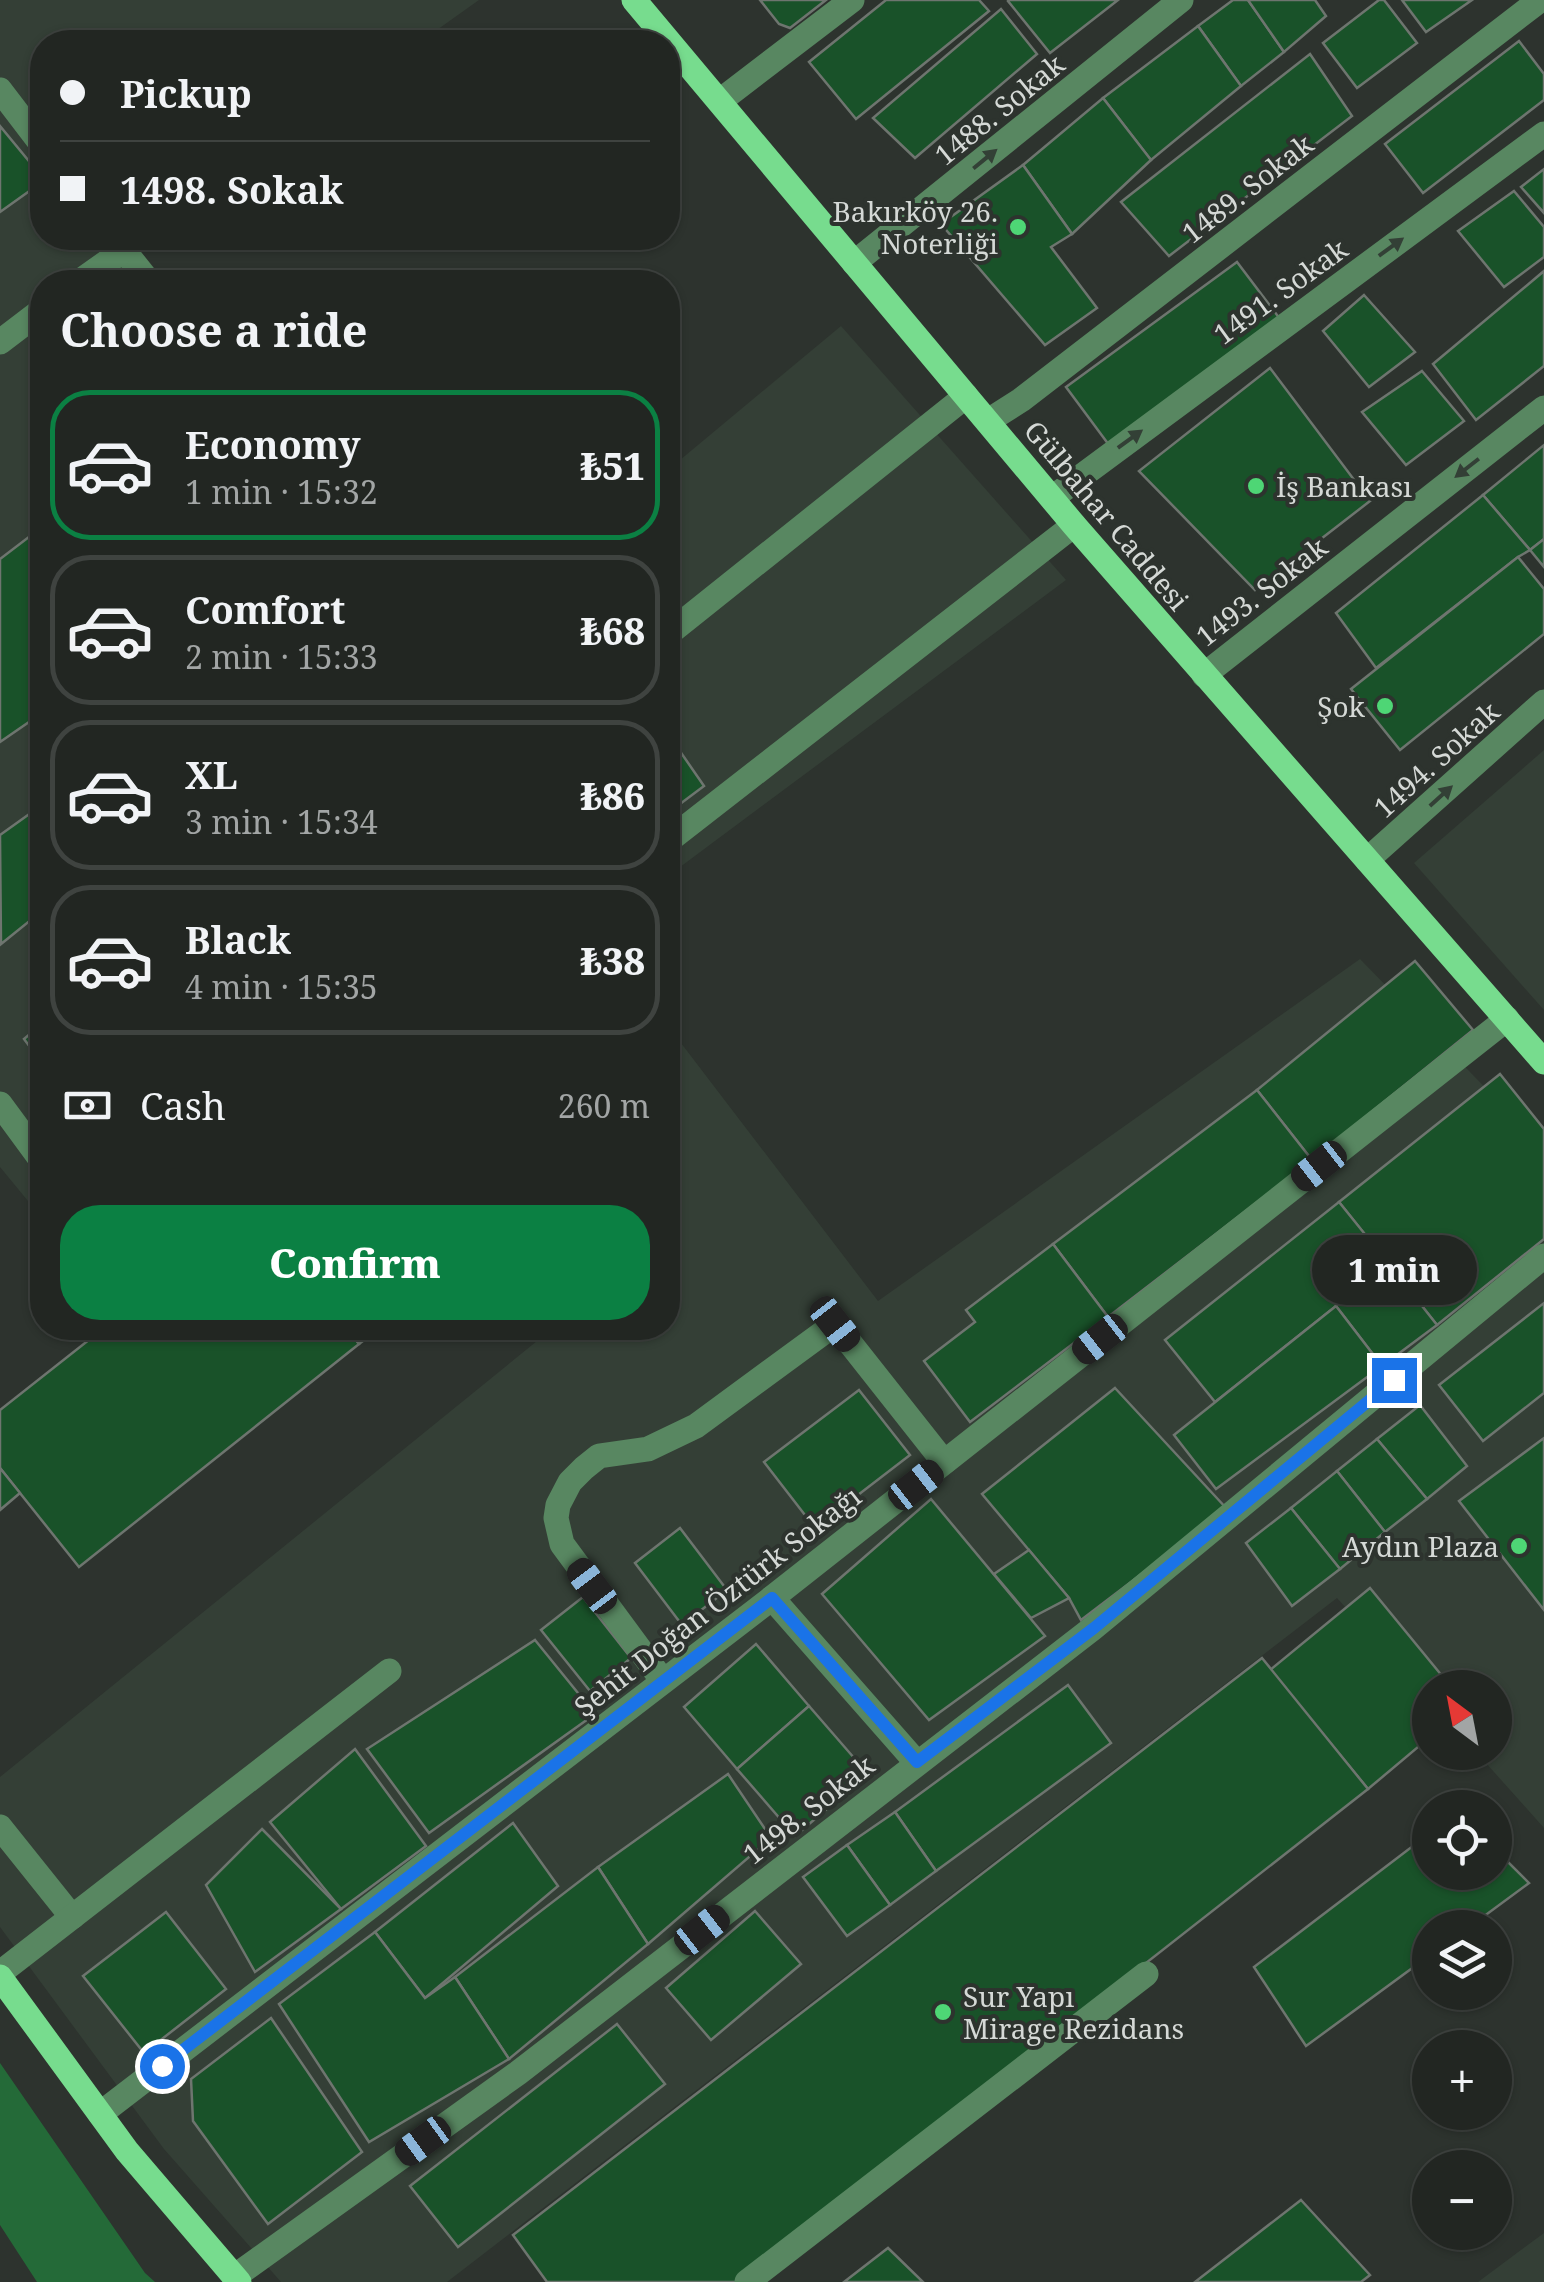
<!DOCTYPE html>
<html lang="en">
<head>
<meta charset="utf-8">
<style>
  body { margin:0; font-family:"Noto Serif",serif; background:#2a2e2a; color:#f1f3f6; height:100vh; display:flex; flex-direction:column; font-size:38px; white-space:nowrap }
  * { box-sizing:border-box; margin:0 }
  p { font-size:32px; color:#a2a5a5 }
  .icon { flex:none; width:55px; height:55px; fill:none; stroke:currentColor; stroke-width:2; stroke-linecap:round; stroke-linejoin:round }
  .map { position:relative; flex:1; overflow:hidden }
  .side { position:absolute; left:30px; top:270px; width:650px; height:1070px; display:flex; flex-direction:column; background:#222622; border-radius:40px; box-shadow:0 2px 8px #0004,0 0 0 2px #3f4340 }
  .side>* { flex:none }
  .hud { position:absolute; left:30px; top:30px; width:650px; height:220px; border-radius:40px; box-shadow:0 2px 8px #0004,0 0 0 2px #3f4340; display:grid; align-content:center; height:220px; padding:0 30px; background:#222622 }
  .needle { width:65px; rotate:328deg }
  .fabs { position:absolute; left:1412px; top:1670px; display:grid; gap:20px }
  .fabs a { display:grid; place-items:center; width:100px; height:100px; border-radius:50%; background:#222622; box-shadow:0 2px 8px #0004,0 0 0 2px #3f4340; font-size:50px }
  .end { position:absolute; width:45px; height:45px; margin:-22px; border:12px solid #1a73e8; background:#fff; box-shadow:0 0 0 5px #fff }
  .from { border-radius:50% }
  .bubble { position:absolute; height:70px; border-radius:35px; background:#222622; box-shadow:0 2px 8px #0004,0 0 0 2px #3f4340; font-size:32px; font-weight:800; line-height:70px; text-align:center }
  .car { position:absolute; width:30px; height:60px; margin:-30px -15px; border-radius:12px; box-shadow:0 0 8px 2px #0007; background:linear-gradient(#222 24%,#8ab4d8 0 40%,#222 0 76%,#8ab4d8 0 86%,#222 0) }
  .hud b { display:flex; align-items:center; gap:35px; height:95px; font-size:38px }
  .hud b+b { border-top:2px solid #3f4340 }
  .hud i { width:25px; height:25px; background:#f1f3f6 }
  ul { padding:0; list-style:none }
  li { display:flex; align-items:center; gap:30px; height:150px; margin:0 20px 15px; padding:0 10px; border:5px solid #3f4340; border-radius:40px }
  li div { flex:1 }
  li b { display:block; font-size:38px }
  li em { font-style:normal; font-weight:800 }
  li.selected { border-color:#0b8043 }
  li>.icon { width:90px; height:90px; stroke-width:1.5 }
  h2 { padding:0 30px; font-size:45px; line-height:120px }
  .pay { display:flex; align-items:center; gap:25px; height:110px; padding:0 30px; font-size:38px }
  .pay p { margin-inline-start:auto }
  .cta { display:flex; gap:20px; margin-top:auto; padding:20px 30px }
  .cta a { flex:1; height:115px; border-radius:40px; background:#0b8043; color:#fff; font-size:40px; font-weight:800; line-height:115px; text-align:center }
  .map>svg:first-child { display:block }
</style>
</head>
<body>
<div class="map">
<svg width="1544" height="2282" viewBox="0 0 1544 2282">
  <rect width="100%" height="100%" fill="#2d332e"/>
  <g fill="#343f36">
    <path d="M0,0H479L420,42H42V238H149L137,247L166,282H42V1218L0,1167Z"/>
    <path d="M841,326L1066,580L668,876V470Z"/>
    <path d="M1544,750V1010L1414,863Z"/>
    <path d="M1360,959L1544,1148V1828L1477,1753L1495,1752V1688H1430V1701L1337,1598L447,2282H281L164,2149L0,1927V1777L553,1328H668V1026L878,1301Z"/>
    <path d="M1544,2233V2282H1478Z"/>
  </g>
  <path fill="#246a38" d="M0,2063L145,2273L155,2282H37L0,2225Z"/>
  <g fill="#195229" stroke="#6e756f" stroke-width="2.5">
    <path d="M760,0H826L790,28L779,24Z"/>
    <path d="M886,0H979L989,11L856,119L809,62Z"/>
    <path d="M1009,0H1118L1050,53L1008,1Z"/>
    <path d="M1233,0H1248L1284,52L1241,86L1198,26Z"/>
    <path d="M1248,0H1315L1326,16L1284,52Z"/>
    <path d="M1379,0H1384L1417,43L1357,88L1323,43Z"/>
    <path d="M1402,0H1472L1426,32Z"/>
    <path d="M1001,9L1037,54L915,158L873,118Z"/>
    <path d="M1198,26L1241,86L1151,160L1103,98Z"/>
    <path d="M1519,41L1544,74V100L1423,193L1385,144Z"/>
    <path d="M1310,54L1352,116L1169,256L1121,202Z"/>
    <path d="M1103,98L1151,160L1072,234L1023,165Z"/>
    <path d="M0,126L42,177V182L0,212Z"/>
    <path d="M1023,165L1072,234L1051,247L1097,308L1045,345L941,224Z"/>
    <path d="M1544,169V213L1521,187Z"/>
    <path d="M1514,191L1544,227V257L1504,287L1458,231Z"/>
    <path d="M1237,262L1280,319L1109,445L1066,387Z"/>
    <path d="M1544,271V366L1476,420L1433,364Z"/>
    <path d="M1364,295L1415,352L1369,387L1323,331Z"/>
    <path d="M1270,368L1370,501L1255,590L1139,471Z"/>
    <path d="M1422,371L1464,421L1406,465L1362,412Z"/>
    <path d="M1544,445V539L1530,550L1483,495Z"/>
    <path d="M1483,495L1530,550L1518,557L1376,668L1336,613Z"/>
    <path d="M42,527V713L0,742V559Z"/>
    <path d="M1544,539V567L1530,550Z"/>
    <path d="M1518,557L1544,589V634L1400,750L1351,689Z"/>
    <path d="M675,744L704,786L668,813V750Z"/>
    <path d="M42,805V911L1,944L0,835Z"/>
    <path d="M1415,961L1473,1030L1312,1160L1257,1090Z"/>
    <path d="M42,1024V1063L24,1039Z"/>
    <path d="M1500,1074L1544,1129V1239L1437,1325L1339,1202Z"/>
    <path d="M1257,1090L1312,1160L1108,1317L1053,1244Z"/>
    <path d="M1339,1202L1389,1264L1215,1402L1165,1340Z"/>
    <path d="M1053,1244L1108,1317L970,1422L924,1361L975,1322L966,1310Z"/>
    <path d="M1389,1264L1437,1325L1382,1366L1336,1306Z"/>
    <path d="M1544,1303V1393L1483,1441L1439,1385Z"/>
    <path d="M1336,1306L1382,1366L1216,1489L1174,1435Z"/>
    <path d="M104,1328H347L359,1344L79,1567L0,1468V1410Z"/>
    <path d="M347,1328H380L359,1344Z"/>
    <path d="M1115,1388L1227,1509L1081,1620L1069,1598L982,1494Z"/>
    <path d="M859,1390L910,1455L815,1528L764,1462Z"/>
    <path d="M1420,1405L1467,1466L1427,1499L1377,1439Z"/>
    <path d="M1544,1438V1610L1459,1501Z"/>
    <path d="M1377,1439L1427,1499L1385,1532L1337,1471Z"/>
    <path d="M0,1468L20,1493L0,1510Z"/>
    <path d="M1337,1471L1385,1532L1340,1569L1291,1508Z"/>
    <path d="M931,1499L1045,1636L929,1720L822,1594Z"/>
    <path d="M1291,1508L1340,1569L1292,1606L1246,1543Z"/>
    <path d="M680,1528L727,1590L682,1625L635,1563Z"/>
    <path d="M1029,1550L1069,1598L1031,1618L994,1574Z"/>
    <path d="M1370,1588L1452,1688H1430V1737L1368,1789L1270,1670Z"/>
    <path d="M583,1597L631,1658L590,1691L541,1630Z"/>
    <path d="M535,1640L595,1714L429,1833L367,1749Z"/>
    <path d="M756,1644L809,1706L737,1769L684,1707Z"/>
    <path d="M1262,1658L1368,1789L739,2282H547L513,2235Z"/>
    <path d="M1068,1685L1111,1743L936,1871L895,1812Z"/>
    <path d="M809,1706L868,1774L795,1836L737,1769Z"/>
    <path d="M355,1749L426,1846L341,1909L270,1822Z"/>
    <path d="M728,1774L771,1838L648,1944L598,1867Z"/>
    <path d="M895,1812L936,1871L890,1905L847,1845Z"/>
    <path d="M513,1823L558,1886L425,1998L375,1932Z"/>
    <path d="M262,1829L341,1909L255,1972L206,1885Z"/>
    <path d="M1430,1833V1872H1495V1849L1529,1883L1468,1928H1430V1955L1306,2046L1254,1967Z"/>
    <path d="M847,1845L890,1905L847,1936L803,1877Z"/>
    <path d="M598,1867L648,1944L509,2059L455,1977Z"/>
    <path d="M755,1911L801,1964L711,2040L666,1988Z"/>
    <path d="M166,1912L226,1989L144,2053L83,1976Z"/>
    <path d="M375,1932L425,1998L455,1977L509,2059L369,2142L279,2004Z"/>
    <path d="M271,2018L362,2152L268,2224L193,2121L191,2079Z"/>
    <path d="M617,2024L665,2084L458,2247L410,2186Z"/>
    <path d="M1301,2200L1370,2275L1361,2282H1195Z"/>
    <path d="M888,2248L923,2282H844Z"/>
  </g>
  <g fill="none" stroke-linecap="round" stroke-linejoin="round">
    <g stroke="#588761" stroke-width="25">
      <path d="M0,90L42,145"/>
      <path d="M720,101L852,0"/>
      <path d="M114,238L149,282"/>
      <path d="M854,263L1181,0"/>
      <path d="M79,282L124,250"/>
      <path d="M0,342L42,310"/>
      <path d="M988,421L1021,400L1540,0"/>
      <path d="M1052,498L1544,134"/>
      <path d="M668,634L966,396"/>
      <path d="M1204,675L1544,408"/>
      <path d="M668,841L1074,525"/>
      <path d="M1367,860L1544,702"/>
      <path d="M0,1104L42,1161"/>
      <path d="M772,1598L917,1763"/>
      <path d="M663,1681L562,1544L556,1518L558,1505L570,1482L584,1468L599,1456L648,1449L696,1426L835,1324L944,1462"/>
      <path d="M0,1827L72,1917"/>
      <path d="M0,1973L389,1671"/>
      <path d="M100,2114L772,1598L1507,1019"/>
      <path d="M234,2277L518,2073L1093,1628L1544,1256"/>
      <path d="M747,2282L1146,1974"/>
    </g>
    <g stroke="#77dc8e" stroke-width="25">
      <path d="M634,0L1074,525L1544,1062"/>
      <path d="M0,1977L127,2151L239,2282"/>
    </g>
  </g>
  <defs><path id="oneway-solid" d="M-6-.8H1V-3.2L6.5 0L1 3.2V.8H-6Z" transform="scale(2.5)"/></defs>
  <g fill="#334036">
    <use href="#oneway-solid" transform="translate(985 159) rotate(-39)"/>
    <use href="#oneway-solid" transform="translate(1391 247) rotate(-36)"/>
    <use href="#oneway-solid" transform="translate(1130 439) rotate(-36)"/>
    <use href="#oneway-solid" transform="translate(1467 468) rotate(142)"/>
    <use href="#oneway-solid" transform="translate(1441 796) rotate(-42)"/>
  </g>
  <g fill="none" stroke-linecap="round" stroke-linejoin="round">
    <path stroke="#1a73e8" stroke-width="12" d="M162,2066L772,1598L917,1762L1094,1628L1394,1380"/>
  </g>
  <g fill="#4ed675" stroke="#2d332e" stroke-width="4">
    <circle cx="1018" cy="227" r="10"/>
    <circle cx="1256" cy="486" r="10"/>
    <circle cx="1385" cy="706" r="10"/>
    <circle cx="1519" cy="1546" r="10"/>
    <circle cx="943" cy="2012" r="10"/>
  </g>
  <g text-anchor="middle" dominant-baseline="central" stroke-width="8" stroke-linejoin="round" paint-order="stroke">
    <g font-size="28" fill="#d5d9d6" stroke="#2d332e">
      <text transform="translate(999 109) rotate(-39)">1488. Sokak</text>
      <text transform="translate(1247 188) rotate(-38)">1489. Sokak</text>
      <text transform="translate(1280 291) rotate(-36)">1491. Sokak</text>
      <text transform="translate(1107 515) rotate(50)">Gülbahar Caddesi</text>
      <text transform="translate(1261 591) rotate(-38)">1493. Sokak</text>
      <text transform="translate(1436 759) rotate(-42)">1494. Sokak</text>
      <text transform="translate(717 1601) rotate(-38)">Şehit Doğan Öztürk Sokağı</text>
      <text transform="translate(808 1809) rotate(-38)">1498. Sokak</text>
    </g>
    <g font-size="28" fill="#d5d9d6" stroke="#2d332e" text-anchor="end">
      <text x="998" y="211">Bakırköy 26.<tspan x="998" dy="32">Noterliği</tspan></text>
      <text x="1276" y="486" text-anchor="start">İş Bankası</text>
      <text x="1365" y="706">Şok</text>
      <text x="1499" y="1546">Aydın Plaza</text>
      <text x="963" y="1996" text-anchor="start">Sur Yapı<tspan x="963" dy="32">Mirage Rezidans</tspan></text>
    </g>
  </g>
</svg>
<div class="fabs">
<a><svg class="needle" viewBox="-14 -14 28 28"><path d="M0-13l5 13h-10z" fill="#e53935"/><path d="M0 13l5-13h-10z" fill="#a2a5a5"/></svg></a>
<a><svg class="icon" aria-label="locate" viewBox="0 0 24 24"><circle cx="12" cy="12" r="6"/><path d="M12 2v4M12 18v4M2 12h4M18 12h4"/></svg></a>
<a><svg class="icon" aria-label="layers" viewBox="0 0 24 24"><path d="M12 4l9 5-9 5-9-5zM3 14l9 5 9-5"/></svg></a>
<a>+</a>
<a>−</a>
</div>
<i class="end from" style="left:162px;top:2066px"></i>
<i class="end" style="left:1394px;top:1380px"></i>
<div class="bubble" style="left:1312px;top:1235px;width:165px">1 min</div>
<i class="car" style="left:1319px;top:1166px;rotate:232deg"></i>
<i class="car" style="left:835px;top:1324px;rotate:142deg"></i>
<i class="car" style="left:1100px;top:1339px;rotate:232deg"></i>
<i class="car" style="left:916px;top:1485px;rotate:52deg"></i>
<i class="car" style="left:592px;top:1586px;rotate:323deg"></i>
<i class="car" style="left:702px;top:1930px;rotate:52deg"></i>
<i class="car" style="left:423px;top:2141px;rotate:234deg"></i>
<div class="hud">
<b><i class="from"></i>Pickup</b>
<b><i></i>1498. Sokak</b>
</div>
<section class="side">
<h2>Choose a ride</h2>
<ul>
<li class="selected"><svg class="icon" aria-label="car" viewBox="0 0 24 24"><path d="M5 17H2v-5l4-1 3-4h7l3 4 3 1v5h-3M9 17h6M6 11h13"/><circle cx="7" cy="17" r="2"/><circle cx="17" cy="17" r="2"/></svg><div><b>Economy</b><p>1 min · 15:32</p></div><em>₺51</em></li>
<li><svg class="icon" aria-label="car" viewBox="0 0 24 24"><path d="M5 17H2v-5l4-1 3-4h7l3 4 3 1v5h-3M9 17h6M6 11h13"/><circle cx="7" cy="17" r="2"/><circle cx="17" cy="17" r="2"/></svg><div><b>Comfort</b><p>2 min · 15:33</p></div><em>₺68</em></li>
<li><svg class="icon" aria-label="car" viewBox="0 0 24 24"><path d="M5 17H2v-5l4-1 3-4h7l3 4 3 1v5h-3M9 17h6M6 11h13"/><circle cx="7" cy="17" r="2"/><circle cx="17" cy="17" r="2"/></svg><div><b>XL</b><p>3 min · 15:34</p></div><em>₺86</em></li>
<li><svg class="icon" aria-label="car" viewBox="0 0 24 24"><path d="M5 17H2v-5l4-1 3-4h7l3 4 3 1v5h-3M9 17h6M6 11h13"/><circle cx="7" cy="17" r="2"/><circle cx="17" cy="17" r="2"/></svg><div><b>Black</b><p>4 min · 15:35</p></div><em>₺38</em></li>
</ul>
<div class="pay"><svg class="icon" aria-label="cash" viewBox="0 0 24 24"><path d="M3 7h18v10H3z"/><circle cx="12" cy="12" r="2"/></svg>Cash<p>260 m</p></div>
<div class="cta"><a>Confirm</a></div>
</section>
</div>
</body>
</html>
